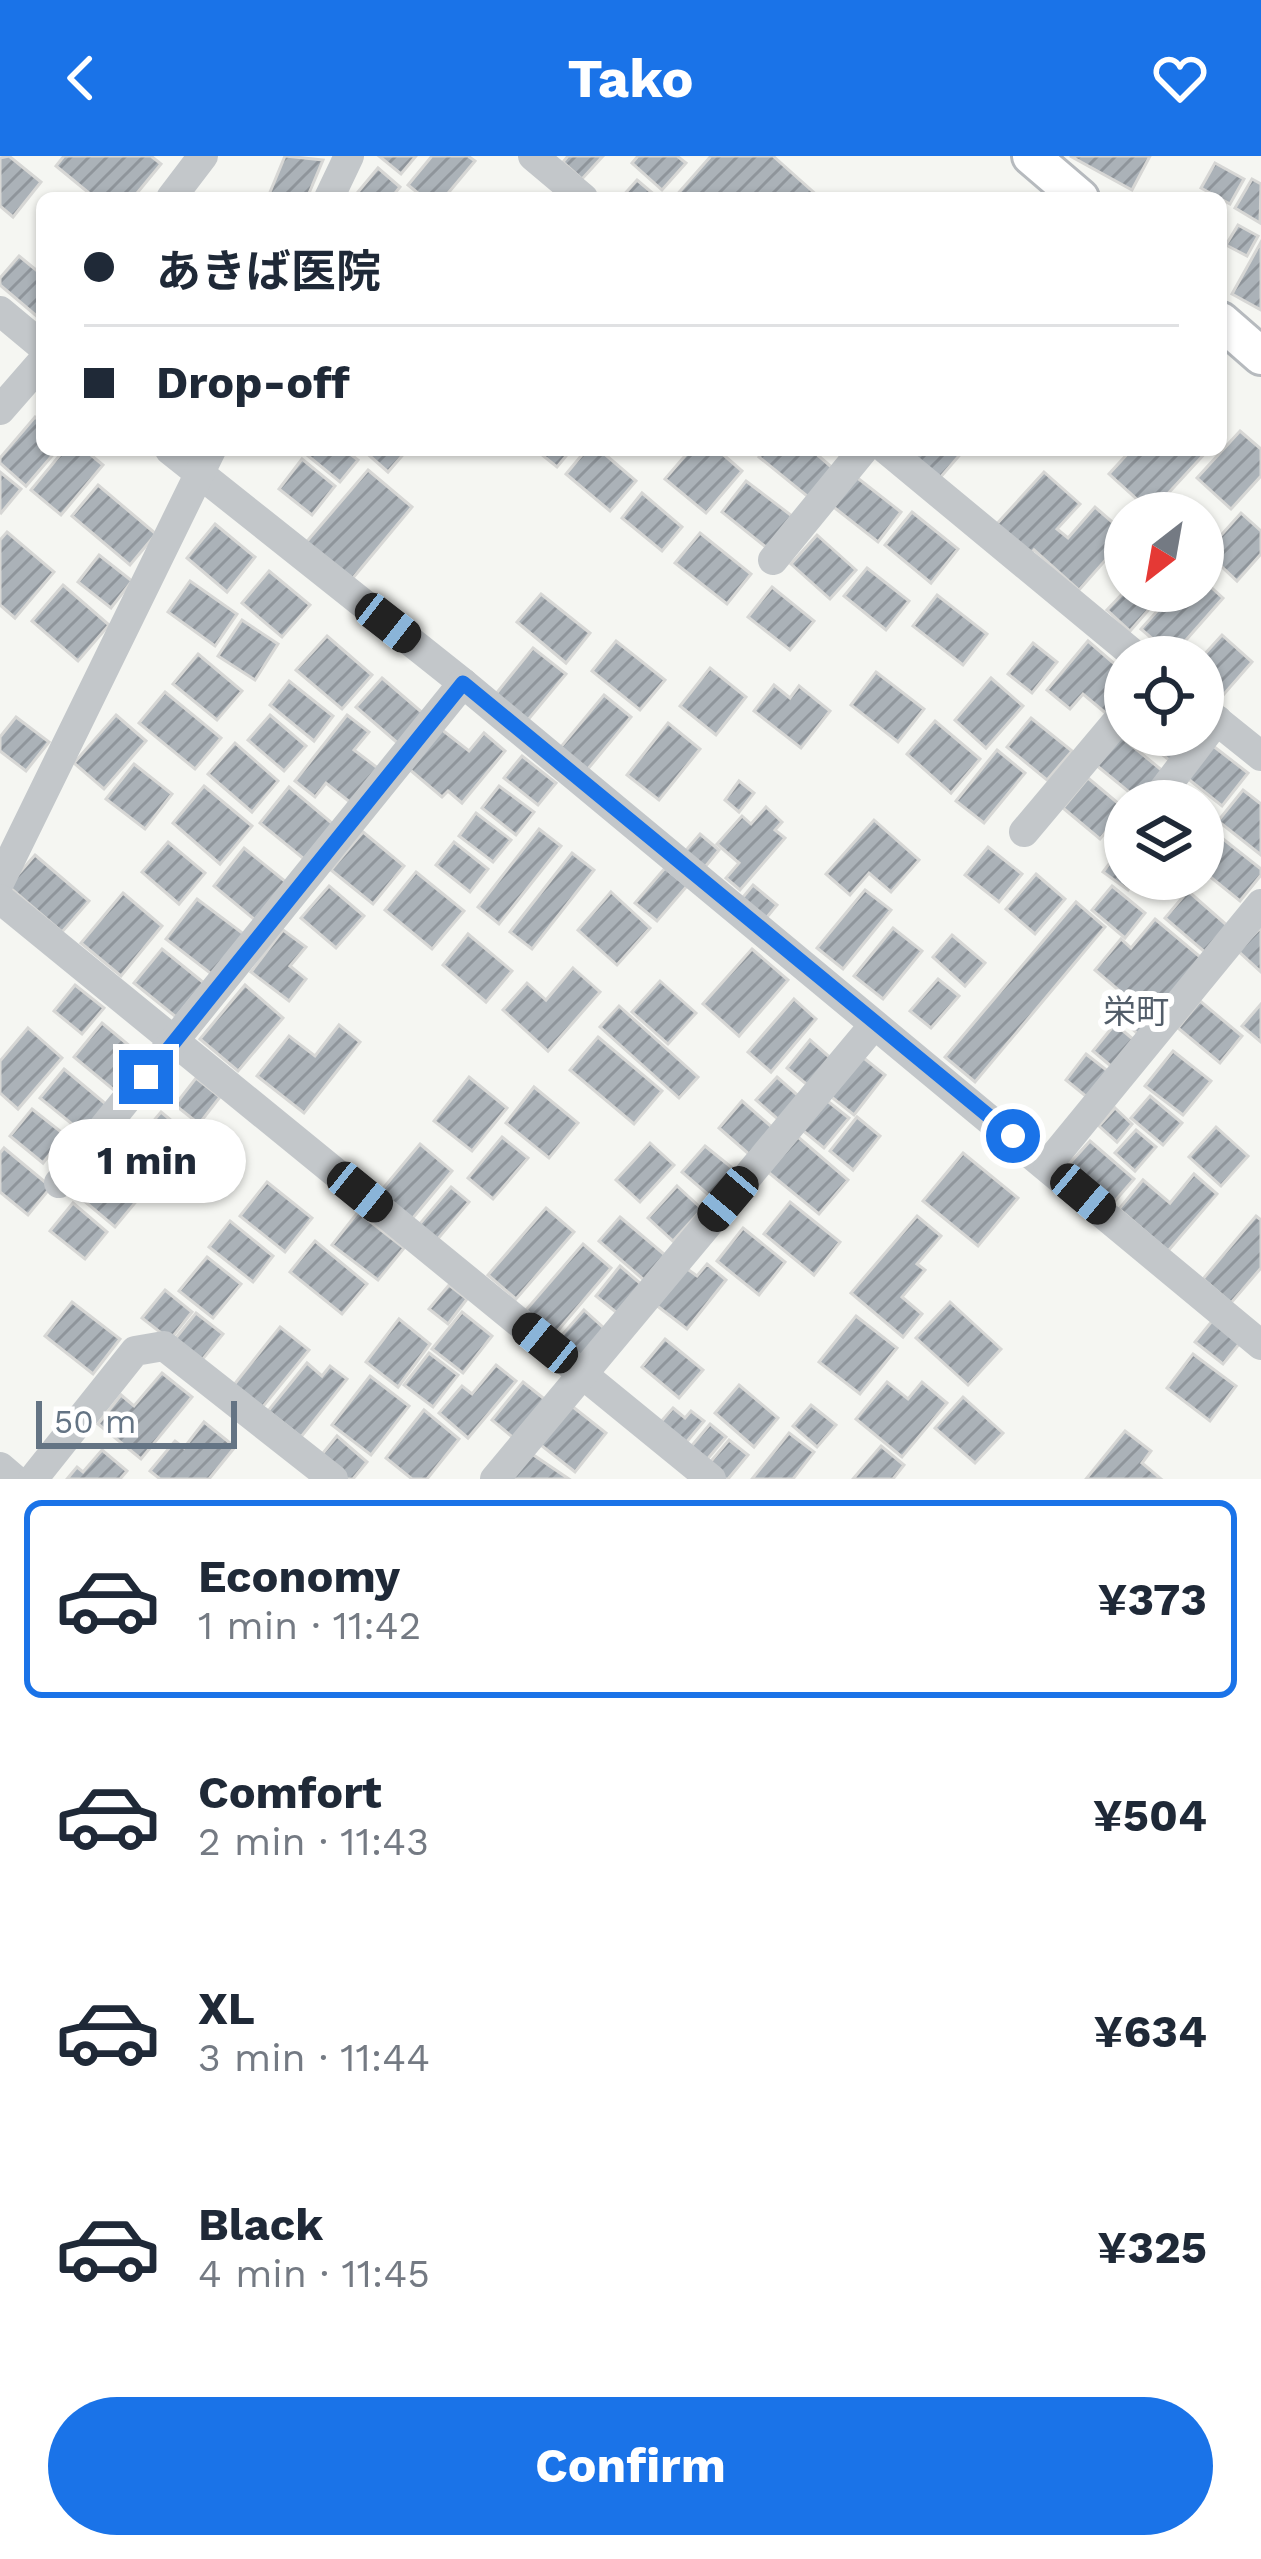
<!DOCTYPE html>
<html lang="en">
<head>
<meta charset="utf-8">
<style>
  body { margin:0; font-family:"Work Sans","Noto Sans JP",sans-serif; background:#f6f6f7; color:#1f2937; height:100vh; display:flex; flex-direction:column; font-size:45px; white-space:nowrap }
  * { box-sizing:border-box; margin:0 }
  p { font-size:39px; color:#747a83 }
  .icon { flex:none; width:66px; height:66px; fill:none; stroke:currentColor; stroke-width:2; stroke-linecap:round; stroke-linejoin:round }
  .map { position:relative; height:1323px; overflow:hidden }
  .side { display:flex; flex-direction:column; background:#fff; flex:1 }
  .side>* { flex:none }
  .guide { position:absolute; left:36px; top:36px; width:1191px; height:264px; border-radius:18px; box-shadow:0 3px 9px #0004; display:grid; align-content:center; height:264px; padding:0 48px; background:#fff }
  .needle { width:78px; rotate:211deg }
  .controls { position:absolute; left:1104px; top:336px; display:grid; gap:24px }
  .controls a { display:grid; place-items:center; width:120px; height:120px; border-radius:50%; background:#fff; box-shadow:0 3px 9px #0004; font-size:60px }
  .scale { position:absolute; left:36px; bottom:30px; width:201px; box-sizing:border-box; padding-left:12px; border:6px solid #647484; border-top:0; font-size:33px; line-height:42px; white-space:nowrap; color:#647484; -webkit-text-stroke:9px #fff; paint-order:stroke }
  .end { position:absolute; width:54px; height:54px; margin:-27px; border:15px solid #1a73e8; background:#fff; box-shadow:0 0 0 6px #fff }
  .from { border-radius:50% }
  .bubble { position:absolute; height:84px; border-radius:42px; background:#fff; box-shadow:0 3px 9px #0004; font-size:39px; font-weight:700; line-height:84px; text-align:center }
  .car { position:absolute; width:36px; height:72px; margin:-36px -18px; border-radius:15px; box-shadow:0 0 9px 3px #0007; background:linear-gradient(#222 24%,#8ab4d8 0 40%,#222 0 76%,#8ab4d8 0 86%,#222 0) }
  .guide b { display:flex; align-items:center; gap:42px; height:114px; font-size:45px }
  .guide b+b { border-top:3px solid #e0e1e3 }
  .guide i { width:30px; height:30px; background:#1f2937 }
  ul { padding:21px 0 0; list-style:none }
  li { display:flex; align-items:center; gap:36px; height:198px; margin:0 24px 18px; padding:0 24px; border:6px solid transparent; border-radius:18px }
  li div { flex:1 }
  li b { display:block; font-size:45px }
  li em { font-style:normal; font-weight:700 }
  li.on { border-color:#1a73e8 }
  li>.icon { width:108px; height:108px; stroke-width:1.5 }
  .button { display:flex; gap:24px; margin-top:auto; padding:24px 48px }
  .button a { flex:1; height:138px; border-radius:72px; background:#1a73e8; color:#fff; font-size:48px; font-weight:700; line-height:138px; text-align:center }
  header { display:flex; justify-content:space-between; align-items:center; height:156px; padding:0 48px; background:#1a73e8; color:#fff; font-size:54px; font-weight:700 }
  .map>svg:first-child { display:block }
</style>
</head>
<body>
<header><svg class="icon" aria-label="back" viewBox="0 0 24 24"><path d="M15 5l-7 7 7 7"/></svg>Tako<svg class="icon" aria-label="heart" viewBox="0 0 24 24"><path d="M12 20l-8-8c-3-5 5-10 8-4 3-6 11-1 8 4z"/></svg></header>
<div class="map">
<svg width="1261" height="1323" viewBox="0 0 1261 1323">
  <defs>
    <pattern id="building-hatch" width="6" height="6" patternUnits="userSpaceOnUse" patternTransform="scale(3)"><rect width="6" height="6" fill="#abb2b8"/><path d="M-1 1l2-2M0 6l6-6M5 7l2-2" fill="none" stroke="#8f959b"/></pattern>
  </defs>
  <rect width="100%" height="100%" fill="#f5f6f2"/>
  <g fill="url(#building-hatch)" stroke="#d7d7d5" stroke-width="3">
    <path d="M9,0L41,26L13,61L0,50V2Z"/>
    <path d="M64,0H151L161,8L133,42H95L56,10Z"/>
    <path d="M285,0L323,4L307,42L268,41Z"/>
    <path d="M379,0H416L401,18Z"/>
    <path d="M432,0H468L475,5L444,42H424L408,29Z"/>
    <path d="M568,0H603L582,23L563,6Z"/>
    <path d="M638,0H677L686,7L662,34L632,7Z"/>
    <path d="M711,0H773L820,42H674Z"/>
    <path d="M1070,0H1150L1132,34Z"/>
    <path d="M1215,7L1244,23L1230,48L1201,32Z"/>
    <path d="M378,12L400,31L391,42H353Z"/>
    <path d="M1252,23L1261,28L1260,67L1235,52Z"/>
    <path d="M637,24L656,40L654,42H621Z"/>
    <path d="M1238,69L1258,80L1247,100L1226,89Z"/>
    <path d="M1261,86V154L1232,138Z"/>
    <path d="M19,100L36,114L42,107V158L39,162L0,129V122Z"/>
    <path d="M35,261L42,267V294H57L26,330L0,307V302Z"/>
    <path d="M1240,275L1261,293V320L1231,353L1197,322Z"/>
    <path d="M64,294H85L103,309L61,359L31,334Z"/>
    <path d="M311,294H345L358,304L340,326L307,299Z"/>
    <path d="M363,294H407L388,316Z"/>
    <path d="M536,294H571L557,311Z"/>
    <path d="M586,294H600L636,325L610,355L566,318Z"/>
    <path d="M690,294H718L742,315L706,357L665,323Z"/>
    <path d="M765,294H812L836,315L812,344L759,301Z"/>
    <path d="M905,294H964L939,323Z"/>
    <path d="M1131,294H1208L1151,356L1109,318Z"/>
    <path d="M302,303L335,330L312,359L279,333Z"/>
    <path d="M368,314L412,351L348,428L303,390Z"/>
    <path d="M0,316L21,333L1,357L0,356Z"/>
    <path d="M1044,316L1080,348L1057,373L1068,382L1095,351L1125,377V382L1079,434L1034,394L1029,400L995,370Z"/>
    <path d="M855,320L901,356L878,386L831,349Z"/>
    <path d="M746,325L792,360L767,392L722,356Z"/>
    <path d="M98,329L156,378L130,409L72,360Z"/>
    <path d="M642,337L682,371L662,395L622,362Z"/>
    <path d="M912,356L958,393L931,427L885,389Z"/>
    <path d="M1241,357L1261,375V398L1237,425L1206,396Z"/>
    <path d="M215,368L255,401L227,436L187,402Z"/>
    <path d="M7,376L54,416L15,462L0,449V384Z"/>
    <path d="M700,377L751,418L727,448L675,407Z"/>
    <path d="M817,379L856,414L830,443L791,408Z"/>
    <path d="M99,399L132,425L111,452L78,426Z"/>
    <path d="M867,412L909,445L886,474L844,440Z"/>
    <path d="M269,415L310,449L282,481L242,447Z"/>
    <path d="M1203,424L1223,442L1172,500L1141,473L1175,435H1203Z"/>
    <path d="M190,425L237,458L215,490L168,456Z"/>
    <path d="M63,429L109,469L78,505L32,465Z"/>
    <path d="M772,431L814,465L790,494L748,461Z"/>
    <path d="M1125,435H1165L1130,475L1107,454Z"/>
    <path d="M541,438L590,477L566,507L517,466Z"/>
    <path d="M937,439L987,478L963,509L913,470Z"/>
    <path d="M242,464L278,488L255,524L218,500Z"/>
    <path d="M1222,479L1252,506L1218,545L1203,532L1202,501Z"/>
    <path d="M327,480L372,519L342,553L296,514Z"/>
    <path d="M616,485L665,524L640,554L592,515Z"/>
    <path d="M1088,485L1125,517V538L1108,559L1083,538L1070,553L1047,534Z"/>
    <path d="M1033,487L1057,506L1032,537L1008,518Z"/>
    <path d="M533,492L566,518L527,565L495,539Z"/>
    <path d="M198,498L242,535L217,564L173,528Z"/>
    <path d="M710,512L746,541L716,579L680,550Z"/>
    <path d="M876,516L924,553L898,586L851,549Z"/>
    <path d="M382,522L425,559L400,589L356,551Z"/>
    <path d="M991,522L1023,550L986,592L955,564Z"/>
    <path d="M289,525L333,560L314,585L270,549Z"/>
    <path d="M774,529L790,542L799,530L830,555L801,592L754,555Z"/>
    <path d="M165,536L221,582L195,613L139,567Z"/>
    <path d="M604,539L631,561L587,614L560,592Z"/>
    <path d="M116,559L146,585L104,633L74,607Z"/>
    <path d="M270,559L306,590L284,615L248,584Z"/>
    <path d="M347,559L369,576L354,594L379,613L351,647L326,627L315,641L295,625Z"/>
    <path d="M16,561L49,586L26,615L0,595V581Z"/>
    <path d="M1031,562L1072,595L1047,624L1007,591Z"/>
    <path d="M935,565L980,603L951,637L907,598Z"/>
    <path d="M668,567L700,593L659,644L627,619Z"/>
    <path d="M441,573L469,595L484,577L505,595L462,647L448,635L442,641L409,613Z"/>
    <path d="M1138,579H1197L1174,608Z"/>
    <path d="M1120,580L1164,616L1140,645L1096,609Z"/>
    <path d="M1208,586L1248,617L1222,650L1182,618Z"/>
    <path d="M235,587L278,625L252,656L208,618Z"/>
    <path d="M997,594L1025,617L984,667L956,645Z"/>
    <path d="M522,600L556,627L538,649L504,622Z"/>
    <path d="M134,608L172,638L145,673L106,643Z"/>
    <path d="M1088,622L1125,653L1100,683L1063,652Z"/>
    <path d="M739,625L754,637L739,656L725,644Z"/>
    <path d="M204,630L252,670L220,708L173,667Z"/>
    <path d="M499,630L534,656L516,679L482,652Z"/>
    <path d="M289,631L333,668L304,703L260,667Z"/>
    <path d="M1243,634L1261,648V699L1218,665Z"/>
    <path d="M766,651L782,666L775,674L785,682L740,734L726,722L739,707L717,688L742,660L751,668Z"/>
    <path d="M476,657L511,684L493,706L459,680Z"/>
    <path d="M874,664L919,704L891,736L869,717L850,739L826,718Z"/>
    <path d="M539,673L561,690L499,768L478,751Z"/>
    <path d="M1213,675L1261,713V719L1240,745L1203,715V688Z"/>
    <path d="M363,676L404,710L373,748L331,714Z"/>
    <path d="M700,678L719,694L700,717L681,700Z"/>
    <path d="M168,686L205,717L179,748L142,716Z"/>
    <path d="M454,686L488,713L470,736L436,709Z"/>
    <path d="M1125,687V723H1136L1128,734L1103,716Z"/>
    <path d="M988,691L1022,718L999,746L965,719Z"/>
    <path d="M244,692L286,726L255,764L214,730Z"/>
    <path d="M572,697L594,714L532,793L510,776Z"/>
    <path d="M35,699L89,745L62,776L8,730Z"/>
    <path d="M665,712L687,730L657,765L635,747Z"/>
    <path d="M416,716L464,755L432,793L385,754Z"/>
    <path d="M1036,718L1065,743L1035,778L1006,753Z"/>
    <path d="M753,729L777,749L763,766L739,746Z"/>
    <path d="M329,730L364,760L336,792L301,762Z"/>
    <path d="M1112,730L1145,757L1125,782L1092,754Z"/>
    <path d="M865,734L891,754L843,813L817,792Z"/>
    <path d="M1188,735L1230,772L1207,798L1165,762Z"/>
    <path d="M611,736L650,772L617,809L578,774Z"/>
    <path d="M123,737L162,770L121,820L81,787Z"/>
    <path d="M197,743L245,779L214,820L166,783Z"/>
    <path d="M1076,746L1105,771L975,926L945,901Z"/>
    <path d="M1155,763L1205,805L1138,878L1116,859L1129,843L1095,814L1121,783L1131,792Z"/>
    <path d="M1261,771V816L1238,795Z"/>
    <path d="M893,772L922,795L883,843L854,820Z"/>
    <path d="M283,774L306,791L290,810L306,823L289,845L251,816Z"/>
    <path d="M468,778L512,815L486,846L443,809Z"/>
    <path d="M952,779L985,807L965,830L933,801Z"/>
    <path d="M162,793L204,827L176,861L134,827Z"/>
    <path d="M752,793L788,824L739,880L703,848Z"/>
    <path d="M573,812L600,836L548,895L503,854L527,827L546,844Z"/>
    <path d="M938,823L959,840L931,872L910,855Z"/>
    <path d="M660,825L696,857L668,888L632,856Z"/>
    <path d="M75,829L104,852L82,878L54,855Z"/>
    <path d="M245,829L283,862L238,915L200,883Z"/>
    <path d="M794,843L816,863L771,916L748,896Z"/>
    <path d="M1200,845L1242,880L1220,907L1178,872Z"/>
    <path d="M1261,848V886L1242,870Z"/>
    <path d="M619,850L698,921L679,942L600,871Z"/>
    <path d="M102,867L143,901L115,935L74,901Z"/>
    <path d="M1115,868L1134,884L1112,911L1093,895Z"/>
    <path d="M339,869L360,886L304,957L257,920L289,880L315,900Z"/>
    <path d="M28,872L62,902L18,953L0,937V905Z"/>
    <path d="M598,881L662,935L634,968L570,914Z"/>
    <path d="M810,884L834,905L811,932L787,912Z"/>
    <path d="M1173,895L1211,925L1183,959L1145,930Z"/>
    <path d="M1086,898L1109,916L1088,942L1066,924Z"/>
    <path d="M860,899L885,919L854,959L829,939Z"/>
    <path d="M64,913L107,949L83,977L40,942Z"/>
    <path d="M469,921L507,952L472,995L434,965Z"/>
    <path d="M777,921L802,943L781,966L756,944Z"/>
    <path d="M196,922L220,941L199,968L175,949Z"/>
    <path d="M534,931L578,967L549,1002L506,967Z"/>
    <path d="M1150,940L1182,967L1163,989L1131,962Z"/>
    <path d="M825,943L849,962L824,992L801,973Z"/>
    <path d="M742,945L773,972L750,999L719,972Z"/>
    <path d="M1115,952L1132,968L1117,986L1099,970Z"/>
    <path d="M32,953L65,979L43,1007L10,980Z"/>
    <path d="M161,956L190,980L146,1032L117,1008Z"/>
    <path d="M857,961L880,980L853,1014L830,995Z"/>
    <path d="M1216,971L1248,1000L1221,1030L1189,1001Z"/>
    <path d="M1136,974L1156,991L1135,1015L1115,997Z"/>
    <path d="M502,981L528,1002L493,1043L468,1022Z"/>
    <path d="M798,981L848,1024L819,1058L768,1016Z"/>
    <path d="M1090,985L1134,1023L1114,1046L1070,1007Z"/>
    <path d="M650,987L674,1009L640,1046L616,1024Z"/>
    <path d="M420,988L452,1015L412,1063L380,1036Z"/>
    <path d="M705,990L736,1015L712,1042L682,1016Z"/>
    <path d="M4,992L51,1031L28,1059L0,1036V997Z"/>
    <path d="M963,997L1018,1042L978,1090L923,1045Z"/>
    <path d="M94,1005L139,1042L115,1071L70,1033Z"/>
    <path d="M1194,1018L1217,1038L1168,1095L1119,1053L1143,1024L1170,1047Z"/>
    <path d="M267,1026L312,1062L285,1096L240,1060Z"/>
    <path d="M677,1030L702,1053L673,1085L648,1062Z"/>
    <path d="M451,1031L469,1046L436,1085L418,1070Z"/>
    <path d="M790,1046L840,1086L814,1119L764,1078Z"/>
    <path d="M73,1047L107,1076L85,1103L50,1075Z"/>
    <path d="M546,1052L574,1076L516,1143L488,1119Z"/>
    <path d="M358,1056L404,1092L378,1124L332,1089Z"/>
    <path d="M917,1060L941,1080L917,1108L925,1114L902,1141L922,1158L903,1181L851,1137Z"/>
    <path d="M1256,1060L1261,1064V1112L1231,1147L1203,1123Z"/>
    <path d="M620,1061L665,1099L644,1124L599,1085Z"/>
    <path d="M230,1065L273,1100L253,1126L209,1091Z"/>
    <path d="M743,1072L785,1106L759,1139L717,1105Z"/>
    <path d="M315,1085L367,1128L342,1158L290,1116Z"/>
    <path d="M583,1088L611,1112L554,1179L526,1154Z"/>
    <path d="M207,1101L241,1128L213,1162L179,1135Z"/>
    <path d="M707,1108L726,1124L687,1173L656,1149L686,1112L697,1120Z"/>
    <path d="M620,1110L641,1128L617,1157L596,1140Z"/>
    <path d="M449,1129L467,1143L448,1168L429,1153Z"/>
    <path d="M165,1134L192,1156L170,1184L142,1162Z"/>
    <path d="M72,1146L120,1183L93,1218L45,1180Z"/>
    <path d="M950,1146L1001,1193L968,1229L916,1182Z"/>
    <path d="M584,1154L606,1174L579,1206L556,1186Z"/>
    <path d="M462,1156L492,1180L463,1217L432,1193Z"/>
    <path d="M196,1157L223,1178L202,1204L175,1183Z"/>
    <path d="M856,1160L897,1192L860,1238L819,1206Z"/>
    <path d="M399,1163L430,1188L398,1231L366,1206Z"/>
    <path d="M1212,1165L1240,1187L1223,1208L1195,1186Z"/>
    <path d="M280,1171L309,1194L261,1253L233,1230Z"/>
    <path d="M665,1183L703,1214L679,1242L642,1211Z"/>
    <path d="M429,1197L458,1219L433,1251L404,1229Z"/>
    <path d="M1193,1198L1236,1230L1210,1265L1167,1232Z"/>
    <path d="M307,1207L322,1220L330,1210L347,1223L301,1281L268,1255Z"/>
    <path d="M496,1209L516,1225L468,1282L439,1257L462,1230L472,1238Z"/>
    <path d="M162,1217L192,1241L141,1303L98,1268L121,1239L134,1250Z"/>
    <path d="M370,1220L409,1250L371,1299L332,1269Z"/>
    <path d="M523,1226L547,1245L516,1284L492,1264Z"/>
    <path d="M887,1226L908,1243L922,1226L947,1247L902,1301L856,1263Z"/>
    <path d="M739,1229L778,1262L754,1291L715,1257Z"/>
    <path d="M963,1241L1003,1277L975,1307L935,1272Z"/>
    <path d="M568,1247L606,1277L575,1316L537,1286Z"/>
    <path d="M811,1249L836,1269L817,1291L793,1270Z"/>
    <path d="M673,1252L685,1262L691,1255L704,1265L684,1289L660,1267Z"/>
    <path d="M424,1254L459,1283L427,1323H412L386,1302Z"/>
    <path d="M204,1266L235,1291L209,1323H160L150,1315L175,1285L184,1292Z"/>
    <path d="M710,1268L726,1281L705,1306L689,1293Z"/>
    <path d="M1125,1275L1151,1295L1142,1307L1161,1323H1086Z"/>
    <path d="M789,1277L814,1296L793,1323H752Z"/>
    <path d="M337,1280L367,1306L353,1323H345L319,1302Z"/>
    <path d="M729,1284L748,1299L728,1323H723L707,1310Z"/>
    <path d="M881,1290L904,1309L893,1323H853Z"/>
    <path d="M102,1294L127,1315L120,1323H67L77,1311L83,1316Z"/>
    <path d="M529,1296L569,1323H511Z"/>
  </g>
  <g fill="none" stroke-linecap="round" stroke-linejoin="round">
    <g stroke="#b6babe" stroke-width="42">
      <g id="major">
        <path d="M1031,0L1080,42"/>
        <path d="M1221,165L1261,200"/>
      </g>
    </g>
    <g stroke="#c3c7ca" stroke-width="30">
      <path d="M533,0L583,42"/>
      <path d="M171,42L203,0"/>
      <path d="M329,42L349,0"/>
      <path d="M0,155L42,190"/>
      <path d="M0,254L42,206"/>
      <path d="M170,294L463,527L1261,1189"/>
      <path d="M887,294L1137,501"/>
      <path d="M773,404L863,294"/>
      <path d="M1205,555L1261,600"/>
      <path d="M1155,645L1217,564"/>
      <path d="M1024,676L1125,556"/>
      <path d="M0,725L211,294"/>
      <path d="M0,743L711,1323"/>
      <path d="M1048,1008L1261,748"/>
      <path d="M59,1027L463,527"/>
      <path d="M0,1311L14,1323"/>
      <path d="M33,1323L135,1195L164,1190L333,1323"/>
      <path d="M495,1323L874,869"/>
    </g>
    <use href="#major" stroke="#fff" stroke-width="36"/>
  </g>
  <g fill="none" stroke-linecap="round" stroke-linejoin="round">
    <path stroke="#1a73e8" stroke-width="15" d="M146,921L463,527L1013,980"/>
  </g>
  <g text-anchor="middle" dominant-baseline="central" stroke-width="12" stroke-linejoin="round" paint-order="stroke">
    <g font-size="33" fill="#525d69" stroke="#fff">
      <text x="1136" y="855">栄町</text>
    </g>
  </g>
</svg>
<div class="controls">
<a><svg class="needle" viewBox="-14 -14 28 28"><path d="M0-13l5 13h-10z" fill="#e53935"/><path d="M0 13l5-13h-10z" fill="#747a83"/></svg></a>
<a><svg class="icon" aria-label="locate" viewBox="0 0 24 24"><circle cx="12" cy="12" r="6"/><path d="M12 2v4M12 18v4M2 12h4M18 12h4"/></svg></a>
<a><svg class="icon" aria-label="layers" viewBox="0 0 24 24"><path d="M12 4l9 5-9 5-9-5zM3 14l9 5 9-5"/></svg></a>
</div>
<div class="scale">50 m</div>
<i class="end from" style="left:1013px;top:980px"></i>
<i class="end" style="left:146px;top:921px"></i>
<div class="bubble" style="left:48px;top:963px;width:198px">1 min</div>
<i class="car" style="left:388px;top:467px;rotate:128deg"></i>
<i class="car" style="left:360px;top:1036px;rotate:129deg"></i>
<i class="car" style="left:1083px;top:1038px;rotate:130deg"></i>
<i class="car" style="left:728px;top:1043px;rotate:220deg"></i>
<i class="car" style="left:545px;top:1187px;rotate:309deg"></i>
<div class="guide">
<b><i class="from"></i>あきば医院</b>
<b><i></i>Drop-off</b>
</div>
</div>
<section class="side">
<ul>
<li class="on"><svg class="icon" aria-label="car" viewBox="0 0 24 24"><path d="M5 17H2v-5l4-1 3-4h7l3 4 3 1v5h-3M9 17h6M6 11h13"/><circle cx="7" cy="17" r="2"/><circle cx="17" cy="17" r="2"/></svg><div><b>Economy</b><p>1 min · 11:42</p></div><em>¥373</em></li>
<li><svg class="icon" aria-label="car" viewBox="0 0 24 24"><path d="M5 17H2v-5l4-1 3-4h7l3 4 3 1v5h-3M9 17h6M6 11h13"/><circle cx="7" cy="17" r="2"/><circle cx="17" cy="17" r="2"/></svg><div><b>Comfort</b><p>2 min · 11:43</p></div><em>¥504</em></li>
<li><svg class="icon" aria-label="car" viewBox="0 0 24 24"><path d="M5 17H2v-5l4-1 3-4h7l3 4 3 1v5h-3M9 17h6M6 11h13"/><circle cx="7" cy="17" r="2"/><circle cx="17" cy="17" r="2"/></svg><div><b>XL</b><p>3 min · 11:44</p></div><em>¥634</em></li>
<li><svg class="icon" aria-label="car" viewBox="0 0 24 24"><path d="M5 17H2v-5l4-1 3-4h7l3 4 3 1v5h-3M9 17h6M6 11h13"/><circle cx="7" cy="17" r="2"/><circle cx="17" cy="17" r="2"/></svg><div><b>Black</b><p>4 min · 11:45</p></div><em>¥325</em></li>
</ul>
<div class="button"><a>Confirm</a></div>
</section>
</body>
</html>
